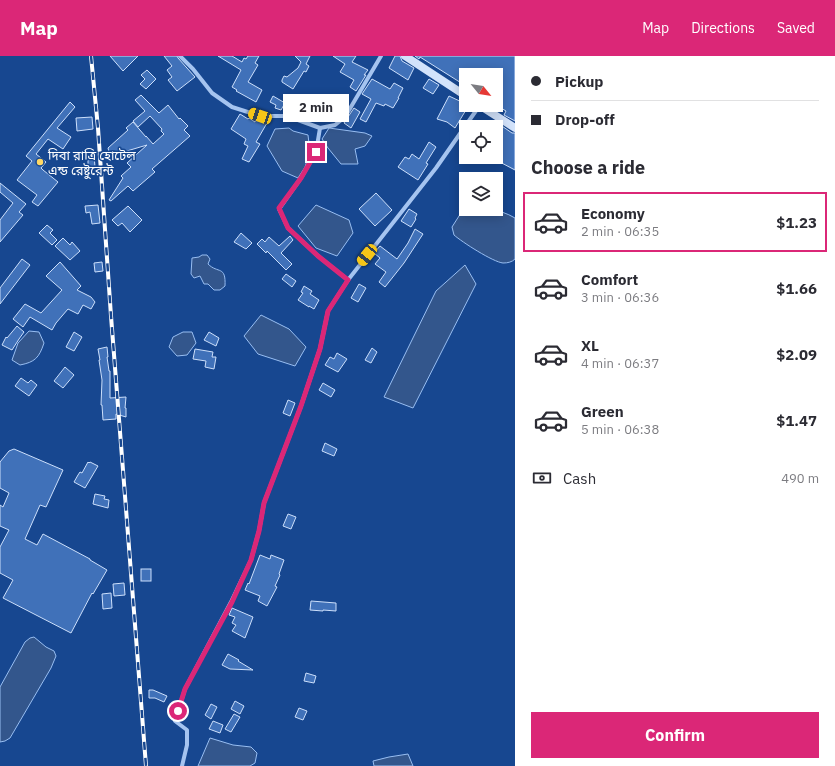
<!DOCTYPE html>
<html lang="en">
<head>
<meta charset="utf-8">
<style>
  body { margin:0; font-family:"IBM Plex Sans","Noto Sans Bengali",sans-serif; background:#f7f7f7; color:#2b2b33; height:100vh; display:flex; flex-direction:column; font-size:15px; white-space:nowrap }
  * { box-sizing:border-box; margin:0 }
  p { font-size:13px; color:#7c7c81 }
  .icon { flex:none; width:22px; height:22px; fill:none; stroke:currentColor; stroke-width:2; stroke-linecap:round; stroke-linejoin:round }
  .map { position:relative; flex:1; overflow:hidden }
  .details { display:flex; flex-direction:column; background:#fff; width:320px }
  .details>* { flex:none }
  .banner { display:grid; align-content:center; height:88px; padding:0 16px; background:#fff }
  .needle { width:26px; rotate:120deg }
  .fabs { position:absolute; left:459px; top:12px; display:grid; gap:8px }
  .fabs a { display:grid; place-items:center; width:44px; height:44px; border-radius:0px; background:#fff; box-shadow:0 2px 10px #0003; font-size:20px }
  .end { position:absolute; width:18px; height:18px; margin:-9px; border:5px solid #db2777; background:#fff; box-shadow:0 0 0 2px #fff }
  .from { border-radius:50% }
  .bubble { position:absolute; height:28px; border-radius:0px; background:#fff; box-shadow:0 2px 10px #0003; font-size:13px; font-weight:700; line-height:28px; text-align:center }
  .car { position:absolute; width:12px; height:24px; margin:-12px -6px; border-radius:5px; box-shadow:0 0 3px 1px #0007; background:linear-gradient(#f5c518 24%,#345 0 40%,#f5c518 0 76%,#345 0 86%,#f5c518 0) }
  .banner b { display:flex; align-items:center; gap:14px; height:38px; font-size:15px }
  .banner b+b { border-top:1px solid #e1e1e2 }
  .banner i { width:10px; height:10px; background:#2b2b33 }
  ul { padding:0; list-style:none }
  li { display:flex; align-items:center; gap:12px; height:60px; margin:0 8px 6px; padding:0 8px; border:2px solid transparent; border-radius:0px }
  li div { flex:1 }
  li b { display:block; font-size:15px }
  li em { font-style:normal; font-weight:700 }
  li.active { border-color:#db2777 }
  li>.icon { width:36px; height:36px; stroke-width:1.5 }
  h2 { padding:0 16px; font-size:18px; line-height:48px }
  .pay { display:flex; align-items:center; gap:10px; height:44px; padding:0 16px; font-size:15px }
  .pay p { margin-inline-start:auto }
  .cta { display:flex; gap:8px; margin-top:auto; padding:8px 16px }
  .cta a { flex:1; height:46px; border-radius:0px; background:#db2777; color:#fff; font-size:16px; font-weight:700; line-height:46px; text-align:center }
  header { display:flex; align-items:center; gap:24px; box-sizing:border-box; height:56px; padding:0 20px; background:#db2777; color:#fff }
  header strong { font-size:19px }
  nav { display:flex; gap:22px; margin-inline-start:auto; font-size:14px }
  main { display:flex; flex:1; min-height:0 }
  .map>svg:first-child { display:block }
</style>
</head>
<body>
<header>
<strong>Map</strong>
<nav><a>Map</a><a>Directions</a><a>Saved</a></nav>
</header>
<main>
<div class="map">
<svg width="515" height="710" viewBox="0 0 515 710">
  <rect width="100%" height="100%" fill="#174790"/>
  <g fill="#33568c" stroke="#98bef2">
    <path d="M289,72L293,75L308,79L310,96L305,111L298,122L282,115L267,90L275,73Z"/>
    <path d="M329,72L365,77L372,80L365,90L355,93L358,108H341L328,92L322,83Z"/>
    <path d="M316,149L349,164L353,177L337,200L316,192L298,170Z"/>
    <path d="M466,149V153C485,153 498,152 515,162V203C512,206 508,207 503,207C493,206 462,186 454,179L452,171Z"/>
    <path d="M202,199H207L210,203L208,208C218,218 226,209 225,230L220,234H214L208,228H204L200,220L194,222L191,218L192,202L199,201Z"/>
    <path d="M465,209L476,228L413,352L384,341L436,235Z"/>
    <path d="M261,259L289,273L306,291L295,310L258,298L244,280Z"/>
    <path d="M29,275L39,276L44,287C39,302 35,306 20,309L12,304L18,287Z"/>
    <path d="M183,276H192L196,287L187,299L177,300L169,291L173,281Z"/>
    <path d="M34,581L46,591L54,595L56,600L51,612L10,682L5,685L0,686V631L25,586L30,582Z"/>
    <path d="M210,682L233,689L251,691L257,697L255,707L250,710H198Z"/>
    <path d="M408,698L413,710H374L373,705L389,701Z"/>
  </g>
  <g fill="#4071b9" stroke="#ccdffb">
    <path d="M110,0H138L123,15Z"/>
    <path d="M164,0H177L178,2L195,21L177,35L168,24L172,21L167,14L172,10Z"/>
    <path d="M218,0H232L242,6L244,2L246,3L248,0H259L255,7L258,9L248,26L262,34L256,46L236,35L237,34L232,31L241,14Z"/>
    <path d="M295,0H310L306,8L309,10L306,16L304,15L293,33L282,26V24L284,20L287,21L298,12L301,6Z"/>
    <path d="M333,0H356L352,6L368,14L364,19H366L356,35L350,31L354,24L340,16L345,8Z"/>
    <path d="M395,0H400L402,5L414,12L408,24L389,12Z"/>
    <path d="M415,0H515V65L504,59L506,55L496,49V19H466V30L420,1L419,3Z"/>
    <path d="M147,14L156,23L146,33L140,28L145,23L141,19Z"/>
    <path d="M372,23L390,33L394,27L403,32L398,42H399L393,52L385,48L384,50L376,47L366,66L360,63L371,43L362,38Z"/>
    <path d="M429,23L439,29L433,38L423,32Z"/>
    <path d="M141,39L159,57L168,49L179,63L180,62L188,70L184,74L190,80L152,113L155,116L133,135L128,130L111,145L109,144L123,122L121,120L131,111L127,107L147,89L110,100L108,92L128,74L126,72L133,66L146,81V80L153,88L164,78L161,75L162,73L150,60L138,71L133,65L145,55L135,44Z"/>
    <path d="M273,40L285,47L281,54L275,52L276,49L270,46Z"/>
    <path d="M449,40L466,48V49H469L455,72L447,66L437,63Z"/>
    <path d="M70,46L75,51L57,72L71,81L63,93L48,83L36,98L46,106L41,112L43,114L58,126L38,150L32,146L37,139L17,124L32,105L26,100Z"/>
    <path d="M354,52L360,56L351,72L344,67Z"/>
    <path d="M240,58L248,63L249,62L255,66L256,63L261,64L267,67L256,86L260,88L249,106L242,103L248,90L244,88L246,83L231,73Z"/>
    <path d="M92,61L93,73L77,75L76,62Z"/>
    <path d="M499,68L512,77H515V114L496,104V73Z"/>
    <path d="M429,86L436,91L426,107L428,108L418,124L398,111L405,101L409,103L412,98L419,103Z"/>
    <path d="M88,99H94L95,111L88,112Z"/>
    <path d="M0,127L26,148L19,156L23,159L0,186V164L13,147L0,136Z"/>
    <path d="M376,137L392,154L375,170L359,153Z"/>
    <path d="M98,149L100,167L92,168L90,156L86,157L85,150Z"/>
    <path d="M128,150L142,164L130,176L122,167L118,170L112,164Z"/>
    <path d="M409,153L417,158L415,162L416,163L411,171L401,165Z"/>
    <path d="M47,169L53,174L50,177L57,184L52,189L39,177Z"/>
    <path d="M415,173L423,178L404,207L385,231L379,226L386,216L375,208L380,202L374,197L380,190L397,203L408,187Z"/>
    <path d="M241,177L252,187L246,193L234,186Z"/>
    <path d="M290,180L293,184L281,197L292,208L286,214L267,195L266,197L257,188L262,183L265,186L269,181L279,190Z"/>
    <path d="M63,182L70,189L72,186L80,195L70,204L55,190Z"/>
    <path d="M22,203L30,209L0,248V232Z"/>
    <path d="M60,206L81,230L77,234L91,241L95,246L91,253L83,249L78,258L68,253L56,267L52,274L30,261L23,271L13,263L25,248L41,257L62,234L46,220Z"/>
    <path d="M102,206L103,215L95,216L94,207Z"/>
    <path d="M286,218L296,225L292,231L282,223Z"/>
    <path d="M359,228L366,232L358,246L351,242Z"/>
    <path d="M304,230L312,235L310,238L319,244L314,253L309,250V251L298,244L303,237L301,236Z"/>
    <path d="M17,270L24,276L19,283L12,294L2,289L6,281L7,282Z"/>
    <path d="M74,276L82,281L74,295L66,291Z"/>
    <path d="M209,276L219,282L216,290L204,284Z"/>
    <path d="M107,291L108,301H107L109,315H110V342L126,341L125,352H126V361L116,358V363L103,364L102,349H101L102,324L99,304H100L98,293Z"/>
    <path d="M372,292L377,296L371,307L365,304Z"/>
    <path d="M195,293L213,296L212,301H216L214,313L205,311L206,305L193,303Z"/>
    <path d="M337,297L347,303L338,316L325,309L330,301L334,303Z"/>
    <path d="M65,311L74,319L63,332L54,325Z"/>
    <path d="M21,322L28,327L31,324L37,329L29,340L15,330Z"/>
    <path d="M323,327L335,334L331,341L319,334Z"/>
    <path d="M288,344L295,347L290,360L283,357Z"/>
    <path d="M325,387L337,393L334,400L322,395Z"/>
    <path d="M14,393L63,414L46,451L40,449L25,483L37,489L43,478L90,503V504L107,514L93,538L92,537L71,577L3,542L13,524L0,517V491L9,474L0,470V449L3,451L9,437L0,432V406L9,395Z"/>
    <path d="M88,406L89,407L90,406L98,410L85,432L74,426L78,419L80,416L82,417Z"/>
    <path d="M95,438L105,440L104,443L109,444L108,452L93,448Z"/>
    <path d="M288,458L296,461L291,473L283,470Z"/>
    <path d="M260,499L270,503L271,499L284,504L279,518L280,519L275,530L277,531L267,550L258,545L260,540L245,534L248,527L249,528Z"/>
    <rect x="141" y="513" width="10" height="12"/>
    <path d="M124,527L125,539L114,540L113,528Z"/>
    <path d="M111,537L112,552L103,553L102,538Z"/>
    <path d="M311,545L336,547V555L323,554V555L310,554Z"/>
    <path d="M232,552L253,561L245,582L232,575L236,569L232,567L235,561L229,559Z"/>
    <path d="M228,598L239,604L238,605L253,614L230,613L222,609Z"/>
    <path d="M306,617L316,620L314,627L304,625Z"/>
    <path d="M149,634H153L167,640L164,646L155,642H149Z"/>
    <path d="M235,645L244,650L240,658L231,653Z"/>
    <path d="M211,648L217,651L211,663L205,659Z"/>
    <path d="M299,652L307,655L303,664L295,661Z"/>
    <path d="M234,658L240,661L231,676L225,673Z"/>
    <path d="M213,665L223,669L220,677L209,673Z"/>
  </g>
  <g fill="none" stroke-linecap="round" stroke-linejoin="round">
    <g stroke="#a5c4f0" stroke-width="4">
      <path d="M180,0L193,13L212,37L232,51L260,60H287L320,72L316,96L301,122L279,153L288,172L318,200L348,224L328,255L320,293L301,350L272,426L264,447L259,475L251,504L231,546L185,633L175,665L187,674V689L182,710"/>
      <path d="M320,72L335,69L345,61L381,0"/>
      <path d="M348,224L436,112L480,49"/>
    </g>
    <g stroke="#d3e3fb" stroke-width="8">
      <path d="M405,0L466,40"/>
      <path d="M479,49L515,72"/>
    </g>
    <g stroke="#fff" stroke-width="4">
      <path id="rail" d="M91,0L98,72L111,260L146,710"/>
    </g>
    <use href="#rail" stroke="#174790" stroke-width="2.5" stroke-dasharray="8" stroke-linecap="butt"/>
  </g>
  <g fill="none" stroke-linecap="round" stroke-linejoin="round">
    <path stroke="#db2777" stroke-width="5" d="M178,655L185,633L232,546L251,504L259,475L264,447L272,426L301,350L320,293L328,255L348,224L318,200L288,172L279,152L301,122L316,96"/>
  </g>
  <circle fill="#ffd864" stroke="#174790" stroke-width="1.5" cx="40" cy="106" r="4"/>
  <g text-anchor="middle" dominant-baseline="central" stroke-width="3" stroke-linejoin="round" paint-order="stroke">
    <g font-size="13" fill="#fff" stroke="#174790" text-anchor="start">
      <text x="48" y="99">দিবা রাত্রি হোটেল<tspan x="48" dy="15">এন্ড রেষ্টুরেন্ট</tspan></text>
    </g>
  </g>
</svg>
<div class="fabs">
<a><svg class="needle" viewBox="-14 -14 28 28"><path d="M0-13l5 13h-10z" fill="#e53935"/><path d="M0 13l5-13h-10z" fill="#7c7c81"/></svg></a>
<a><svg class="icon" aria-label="locate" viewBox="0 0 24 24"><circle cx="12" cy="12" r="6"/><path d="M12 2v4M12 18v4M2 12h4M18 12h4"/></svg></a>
<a><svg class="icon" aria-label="layers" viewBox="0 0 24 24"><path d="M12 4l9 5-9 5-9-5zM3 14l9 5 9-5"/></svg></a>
</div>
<i class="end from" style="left:178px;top:655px"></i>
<i class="end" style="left:316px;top:96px"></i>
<div class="bubble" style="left:283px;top:38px;width:66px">2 min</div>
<i class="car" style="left:260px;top:60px;rotate:289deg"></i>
<i class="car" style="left:367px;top:199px;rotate:219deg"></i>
</div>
<section class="details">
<div class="banner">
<b><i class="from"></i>Pickup</b>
<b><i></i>Drop-off</b>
</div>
<h2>Choose a ride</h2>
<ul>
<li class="active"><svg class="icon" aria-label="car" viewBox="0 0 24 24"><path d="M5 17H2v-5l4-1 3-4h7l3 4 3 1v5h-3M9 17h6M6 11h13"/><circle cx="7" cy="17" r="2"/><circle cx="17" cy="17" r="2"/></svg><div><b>Economy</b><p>2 min · 06:35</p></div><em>$1.23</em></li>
<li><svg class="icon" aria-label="car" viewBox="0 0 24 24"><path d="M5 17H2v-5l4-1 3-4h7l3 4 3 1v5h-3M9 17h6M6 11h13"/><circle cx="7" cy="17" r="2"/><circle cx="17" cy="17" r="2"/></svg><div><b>Comfort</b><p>3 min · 06:36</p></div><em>$1.66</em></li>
<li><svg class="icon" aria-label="car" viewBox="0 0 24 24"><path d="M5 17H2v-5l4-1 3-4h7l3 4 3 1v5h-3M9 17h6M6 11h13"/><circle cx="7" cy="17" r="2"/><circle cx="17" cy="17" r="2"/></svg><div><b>XL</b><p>4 min · 06:37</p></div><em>$2.09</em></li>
<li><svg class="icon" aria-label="car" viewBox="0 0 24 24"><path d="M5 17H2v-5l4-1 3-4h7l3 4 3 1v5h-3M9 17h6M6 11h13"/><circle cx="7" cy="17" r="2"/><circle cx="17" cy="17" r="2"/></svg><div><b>Green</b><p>5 min · 06:38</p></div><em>$1.47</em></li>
</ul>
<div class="pay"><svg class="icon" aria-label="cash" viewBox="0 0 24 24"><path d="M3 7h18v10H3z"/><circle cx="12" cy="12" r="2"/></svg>Cash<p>490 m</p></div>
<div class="cta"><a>Confirm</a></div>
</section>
</main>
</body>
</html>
